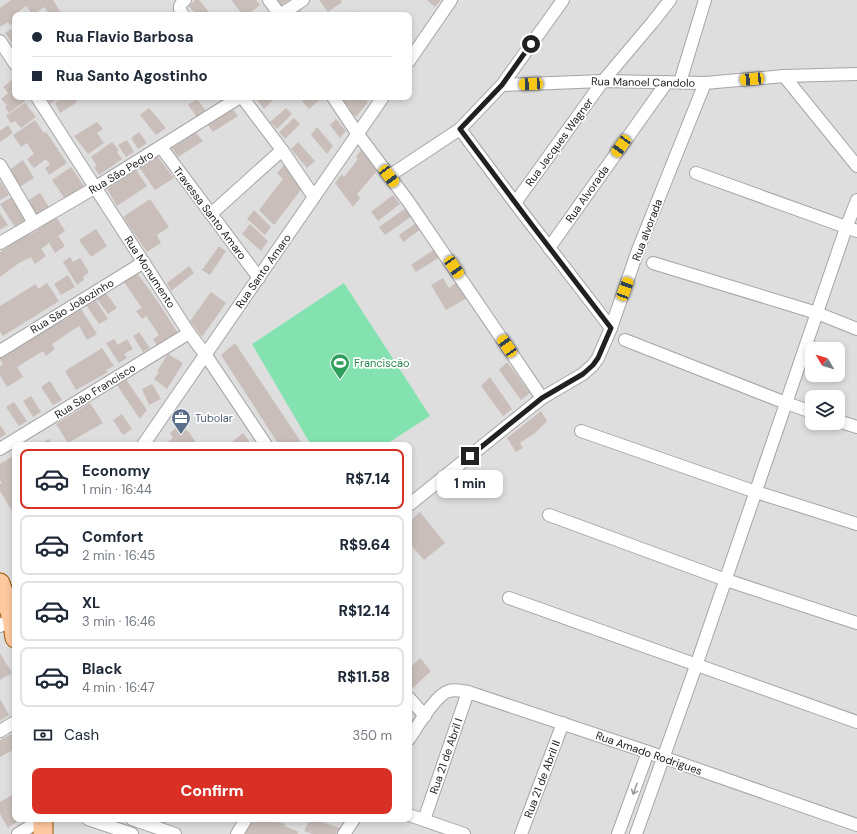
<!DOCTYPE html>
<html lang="en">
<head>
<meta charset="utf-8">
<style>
  body { margin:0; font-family:"DM Sans",sans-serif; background:#f6f6f7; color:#1f2937; height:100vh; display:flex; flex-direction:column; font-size:15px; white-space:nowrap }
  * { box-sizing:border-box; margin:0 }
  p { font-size:13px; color:#747a83 }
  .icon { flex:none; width:22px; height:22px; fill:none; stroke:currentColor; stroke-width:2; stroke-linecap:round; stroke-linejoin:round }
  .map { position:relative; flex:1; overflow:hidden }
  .drawer { position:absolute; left:12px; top:442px; width:400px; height:380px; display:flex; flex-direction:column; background:#fff; border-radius:8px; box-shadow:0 2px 6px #0003 }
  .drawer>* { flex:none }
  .hud { position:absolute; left:12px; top:12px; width:400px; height:88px; border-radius:8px; box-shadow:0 2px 6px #0003; display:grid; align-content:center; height:88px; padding:0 20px; background:#fff }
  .needle { width:26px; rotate:308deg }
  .buttons { position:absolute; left:805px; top:342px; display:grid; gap:8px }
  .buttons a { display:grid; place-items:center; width:40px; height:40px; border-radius:8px; background:#fff; box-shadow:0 2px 6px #0003; font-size:20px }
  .end { position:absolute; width:18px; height:18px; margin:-9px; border:5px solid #212121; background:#fff; box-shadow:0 0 0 2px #fff }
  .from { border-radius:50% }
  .bubble { position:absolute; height:28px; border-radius:8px; background:#fff; box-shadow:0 2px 6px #0003; font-size:13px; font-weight:800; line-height:28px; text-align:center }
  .car { position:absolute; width:12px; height:24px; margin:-12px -6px; border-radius:5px; box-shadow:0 0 3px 1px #0007; background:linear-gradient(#f5c518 24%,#345 0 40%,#f5c518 0 76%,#345 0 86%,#f5c518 0) }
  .hud b { display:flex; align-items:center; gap:14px; height:38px; font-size:15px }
  .hud b+b { border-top:1px solid #e0e1e3 }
  .hud i { width:10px; height:10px; background:#1f2937 }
  ul { padding:7px 0 0; list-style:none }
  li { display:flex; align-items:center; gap:12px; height:60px; margin:0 8px 6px; padding:0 12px; border:2px solid #e0e1e3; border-radius:8px }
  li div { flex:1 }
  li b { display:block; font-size:15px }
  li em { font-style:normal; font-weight:800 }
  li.selected { border-color:#d93025 }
  li>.icon { width:36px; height:36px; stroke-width:1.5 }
  .pay { display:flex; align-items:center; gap:10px; height:44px; padding:0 20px; font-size:15px }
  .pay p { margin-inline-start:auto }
  .action { display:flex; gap:8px; margin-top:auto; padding:8px 20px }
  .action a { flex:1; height:46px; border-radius:8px; background:#d93025; color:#fff; font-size:16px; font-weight:800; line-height:46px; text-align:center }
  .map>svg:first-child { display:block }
</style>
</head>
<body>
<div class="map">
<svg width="857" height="834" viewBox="0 0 857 834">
  <rect width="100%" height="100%" fill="#f1ede7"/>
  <path fill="#dfdede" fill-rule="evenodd" d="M0,0H857V834H0ZM15,15H409V97H15ZM812,349H838V375H812ZM812,397H838V423H812ZM15,445H409V819H15Z"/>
  <path fill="#84e2b0" d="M344,283L430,416L385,445H311L252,344Z"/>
  <g fill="#c9beba">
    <path d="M11,0H53L61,13L58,15H50L44,7L33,15L26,6L14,15L15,22L10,25L8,22L0,27V8Z"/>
    <path d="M195,0H199L209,12L206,15H196L189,6Z"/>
    <path d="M231,0H256L260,5L248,15H243Z"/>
    <path d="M276,0H289L279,7Z"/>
    <path d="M319,0H341L342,2L328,12Z"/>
    <path d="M427,0H441L435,7Z"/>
    <path d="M300,10L303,15H293Z"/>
    <path d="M352,11L355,15H346Z"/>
    <path d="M13,28L15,31V47L5,33Z"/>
    <path d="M12,80L15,84V97H22L25,101L9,113L5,107L7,105L1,99L8,93L3,87Z"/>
    <path d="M46,97H60L50,104Z"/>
    <path d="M64,97H74L77,102L60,113L55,103Z"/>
    <path d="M255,97H276L264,109Z"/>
    <path d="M305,97H323L309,109L302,101L306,98Z"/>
    <path d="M339,97H362L368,102L356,117L349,110L350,108Z"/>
    <path d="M197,99L206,111L197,117L188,105Z"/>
    <path d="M25,103L36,117L21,128L15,121L11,123L6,116Z"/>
    <path d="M149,108L166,128L156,135L140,115Z"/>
    <path d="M286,108L292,114L277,129L270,122Z"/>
    <path d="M233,109L238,116L213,132L208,125Z"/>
    <path d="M294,118L300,124L285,139L279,132Z"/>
    <path d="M336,119L346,131L340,138L330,125Z"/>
    <path d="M35,120L44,133L46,132L67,163L49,175L45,168L50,165L46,159L34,168L27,159L34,154L27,143L21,147L13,135Z"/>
    <path d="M97,122L103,129L97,133L104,143L88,154L74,136Z"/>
    <path d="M8,125L13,133L0,142V131Z"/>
    <path d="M317,127L333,146L327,154L311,135Z"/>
    <path d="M139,132L147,143L138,149L131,138Z"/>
    <path d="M196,133L203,141L178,157L172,148Z"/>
    <path d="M127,140L134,152L126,157L118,145Z"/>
    <path d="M112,142L119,150L117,152L122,159L99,175L94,167L97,166L91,157Z"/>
    <path d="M298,142L315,161L307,168L291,149Z"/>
    <path d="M361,150L377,171L357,194L360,198L353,207L335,183L342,174L344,177L358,159L356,157Z"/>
    <path d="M157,156L174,178L155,190L139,167Z"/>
    <path d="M23,160L34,178L18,188L8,171Z"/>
    <path d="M284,165L303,187L274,225L259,210L283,179L277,173Z"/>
    <path d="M71,167L84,186L65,199L52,180Z"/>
    <path d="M136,170L147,186L117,206L107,189Z"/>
    <path d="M0,181L9,195L0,200Z"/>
    <path d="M40,193L49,207L36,215L27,201Z"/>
    <path d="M393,195L400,204L378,221L371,212Z"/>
    <path d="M12,197L27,221L15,227L0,204Z"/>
    <path d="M150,199L169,227L157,235L161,243L147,252L123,217Z"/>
    <path d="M406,208L412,216L385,235L379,227Z"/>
    <path d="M254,210L271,227L265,235L247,219Z"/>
    <path d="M0,213L8,225L0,230Z"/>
    <path d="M56,217L65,231L58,236L65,246L55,253L49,243L41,249L46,256L35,264L31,257L19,263L0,277V252L29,232L31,234Z"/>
    <path d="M416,223L421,229L403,242L399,235Z"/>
    <path d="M250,224L268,241L261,251L242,234Z"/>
    <path d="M96,229L107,246L91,257L79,240Z"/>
    <path d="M219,246L226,251L210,275L202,270Z"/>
    <path d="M435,249L440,257L416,272L411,265Z"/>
    <path d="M70,257L73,262L80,258L89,272L83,277L84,280L77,285L63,262Z"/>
    <path d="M189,266L194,273L171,291L167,283Z"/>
    <path d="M137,273L156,299L178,333L157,346L153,339L159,335L146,316L142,319L136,311L142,308L124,282Z"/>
    <path d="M68,275L75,287L61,295L54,284Z"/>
    <path d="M443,278L449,288L457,282L467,298L446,310L431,285Z"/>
    <path d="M47,283L59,301L3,336L0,332V306L36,284L38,289Z"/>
    <path d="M211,292L226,303L202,337L190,321Z"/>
    <path d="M106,293L117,308L108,314L96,298Z"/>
    <path d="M95,299L108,319L99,324L86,305Z"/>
    <path d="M81,309L97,334L87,340L79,326L52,344L55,349L46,356L43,351L17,367L23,377L7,387L0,375V366L3,364L0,360V357L26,340L61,319L63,321Z"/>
    <path d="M139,332L150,348L143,352L133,336Z"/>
    <path d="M114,339L118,345L127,339L133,349L124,354L127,358L119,363L106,343Z"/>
    <path d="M235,343L303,445H279L221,355Z"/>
    <path d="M102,348L114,366L106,370L108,372L76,390L65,371Z"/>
    <path d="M168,354L183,363L167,389L154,379L159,372L157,371Z"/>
    <path d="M507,362L530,393L521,400L499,370Z"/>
    <path d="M490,377L512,409L503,416L481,386Z"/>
    <path d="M125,378L147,410L140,419L116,384Z"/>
    <path d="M50,381L62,400L53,405L41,387Z"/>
    <path d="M152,384L161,399L149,405L142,389Z"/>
    <path d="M31,396L41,412L33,417L23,401Z"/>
    <path d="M14,402L27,421L19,426L6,407Z"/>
    <path d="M90,403L103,423L68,443L56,424Z"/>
    <path d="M541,411L547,421L535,433L520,443L523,448L516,452L507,438Z"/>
    <path d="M122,414L132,429L123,435L113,420Z"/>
    <path d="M182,423L198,445H163L173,438L170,433Z"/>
    <path d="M1,426L6,434L0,438V427Z"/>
    <path d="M243,433L252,445H228Z"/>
    <path d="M49,439L53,445H41L40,444Z"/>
    <path d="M15,455V475L13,476L15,479V516L0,491V484L2,483L0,480V464Z"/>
    <path d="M420,512L445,543L424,560L409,543V522Z"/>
    <path d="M0,653L12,673L0,680Z"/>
    <path d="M420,658L431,671L413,688L409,684V669Z"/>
    <path d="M0,699L9,715L0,721Z"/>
    <path d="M409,717L414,719L409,727Z"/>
    <path d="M15,732V749L0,757V740Z"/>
    <path d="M14,794L15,819H21L8,828L0,814V802Z"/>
    <path d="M153,819H168L165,825Z"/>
    <path d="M253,819H271L285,824L284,826L299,832L297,834H244Z"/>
    <path d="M310,819H313L340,828L336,834H313L304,831Z"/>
  </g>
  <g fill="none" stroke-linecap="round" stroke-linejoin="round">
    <g stroke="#a5a5a5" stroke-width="14">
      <g id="minor">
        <path d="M269,0L280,15"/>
        <path d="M183,15C178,8 179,5 185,0"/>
        <path d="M280,15L303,0"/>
        <path d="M0,41L15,64"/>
        <path d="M409,61L451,0"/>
        <path d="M784,76L857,166"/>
        <path d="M680,82L705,0"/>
        <path d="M502,85L603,81L705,83L784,76L857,74"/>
        <path d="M37,97L189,333L205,354L266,445"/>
        <path d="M242,97L282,150L314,197"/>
        <path d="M333,97L357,133L408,201L542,398"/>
        <path d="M460,129L515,203L611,328"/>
        <path d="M161,147L259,278"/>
        <path d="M0,165L34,223"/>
        <path d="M696,173L857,231"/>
        <path d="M389,176L460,129L502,85L563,0"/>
        <path d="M515,203L603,81L652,23L670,0"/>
        <path d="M211,214L282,150"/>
        <path d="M0,243L96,187L240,97"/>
        <path d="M549,248L667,82"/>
        <path d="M653,263L817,313L857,329"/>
        <path d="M625,340L786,403L812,412"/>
        <path d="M0,351L144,262"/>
        <path d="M838,421L857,427"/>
        <path d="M581,431L756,492L857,524"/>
        <path d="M143,445L383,97"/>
        <path d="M0,449L189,333"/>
        <path d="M409,505L542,398L583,374L593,365L598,358L611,328L638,250L705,83"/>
        <path d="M549,515L726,580L857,623"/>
        <path d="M509,598L857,722"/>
        <path d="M0,626L12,618L15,614"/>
        <path d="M409,698L425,716"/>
        <path d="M0,731L15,722"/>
        <path d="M409,739C417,727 436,694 449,691C455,689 462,691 468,692L648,752L857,825"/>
        <path d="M409,815L464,834"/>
        <path d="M88,819L132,834"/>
        <path d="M132,819L175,834"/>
        <path d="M424,820L468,692"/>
        <path d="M18,834L42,819"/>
        <path d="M237,834L246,819"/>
        <path d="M344,834L354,819"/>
        <path d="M521,834L563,723"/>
        <path d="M618,834L648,752"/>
        <path d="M636,834L696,666L846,228L857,200"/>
      </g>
    </g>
    <g stroke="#9e5300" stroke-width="21">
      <g id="primary">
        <path d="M0,583L12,618L15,638"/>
        <path d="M43,819V834"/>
      </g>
    </g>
    <use href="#minor" stroke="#fff" stroke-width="12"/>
    <use href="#primary" stroke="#fec8a0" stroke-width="19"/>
  </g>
  <defs><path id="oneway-shaft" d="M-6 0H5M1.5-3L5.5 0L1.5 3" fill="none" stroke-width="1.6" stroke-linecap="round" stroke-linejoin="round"/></defs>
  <use stroke="#9b9b9b" href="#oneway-shaft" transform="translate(635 789) rotate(110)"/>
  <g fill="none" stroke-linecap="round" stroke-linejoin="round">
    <path stroke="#212121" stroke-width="5" d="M470,456L542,398L583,374L593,365L598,358L611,328L532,225L460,129L502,85L531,44"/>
  </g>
  <defs>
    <g id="stadium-pin" transform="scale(1)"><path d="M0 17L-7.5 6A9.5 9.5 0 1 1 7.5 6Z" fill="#2e9e5b" stroke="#fff"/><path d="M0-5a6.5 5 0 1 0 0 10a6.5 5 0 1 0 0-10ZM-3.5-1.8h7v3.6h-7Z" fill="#fff"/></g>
    <g id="office-pin" transform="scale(1)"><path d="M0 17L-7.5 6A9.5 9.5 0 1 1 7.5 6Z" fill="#5c6f8a" stroke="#fff"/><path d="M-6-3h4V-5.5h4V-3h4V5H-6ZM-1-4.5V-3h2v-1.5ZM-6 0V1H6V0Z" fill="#fff"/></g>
  </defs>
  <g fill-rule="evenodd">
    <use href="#stadium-pin" x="340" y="363"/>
    <use href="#office-pin" x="181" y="418"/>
  </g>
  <g text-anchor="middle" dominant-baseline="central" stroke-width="3.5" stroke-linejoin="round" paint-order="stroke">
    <g font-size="11" fill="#212121" stroke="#fff">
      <text transform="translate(643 82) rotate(1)">Rua Manoel Candolo</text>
      <text transform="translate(559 142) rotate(-54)">Rua Jacques Wagner</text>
      <text transform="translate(121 172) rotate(-31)">Rua São Pedro</text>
      <text transform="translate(587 194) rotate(-55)">Rua Alvorada</text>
      <text transform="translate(210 213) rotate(53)">Travessa Santo Amaro</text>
      <text transform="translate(647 230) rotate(-69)">Rua alvorada</text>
      <text transform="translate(263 271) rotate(-55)">Rua Santo Amaro</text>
      <text transform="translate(150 272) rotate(57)">Rua Monumento</text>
      <text transform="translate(72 306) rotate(-31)">Rua São Joãozinho</text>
      <text transform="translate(95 391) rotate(-32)">Rua São Francisco</text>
      <text transform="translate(649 753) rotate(19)">Rua Amado Rodrigues</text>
      <text transform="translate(446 756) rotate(-71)">Rua 21 de Abril I</text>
      <text transform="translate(542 779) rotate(-69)">Rua 21 de Abril II</text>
    </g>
    <g font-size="11" fill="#27864d" stroke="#fff" text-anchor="start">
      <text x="354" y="363">Franciscão</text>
    </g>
    <g font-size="11" fill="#4e5e75" stroke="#fff" text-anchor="start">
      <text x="195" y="418">Tubolar</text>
    </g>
  </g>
</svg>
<div class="buttons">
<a><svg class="needle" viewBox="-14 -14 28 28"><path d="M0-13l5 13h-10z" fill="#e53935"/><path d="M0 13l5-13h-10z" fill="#747a83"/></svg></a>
<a><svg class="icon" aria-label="layers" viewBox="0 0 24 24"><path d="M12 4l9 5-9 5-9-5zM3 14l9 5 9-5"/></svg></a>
</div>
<i class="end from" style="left:531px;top:44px"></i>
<i class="end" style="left:470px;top:456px"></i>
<div class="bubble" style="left:437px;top:470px;width:66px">1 min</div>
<i class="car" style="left:752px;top:79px;rotate:265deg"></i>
<i class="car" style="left:531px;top:84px;rotate:267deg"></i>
<i class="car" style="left:621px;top:146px;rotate:216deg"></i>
<i class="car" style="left:389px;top:176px;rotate:143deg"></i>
<i class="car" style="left:454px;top:267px;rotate:146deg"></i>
<i class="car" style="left:625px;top:289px;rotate:20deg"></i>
<i class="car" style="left:507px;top:346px;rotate:326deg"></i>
<div class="hud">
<b><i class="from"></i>Rua Flavio Barbosa</b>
<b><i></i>Rua Santo Agostinho</b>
</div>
<section class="drawer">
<ul>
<li class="selected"><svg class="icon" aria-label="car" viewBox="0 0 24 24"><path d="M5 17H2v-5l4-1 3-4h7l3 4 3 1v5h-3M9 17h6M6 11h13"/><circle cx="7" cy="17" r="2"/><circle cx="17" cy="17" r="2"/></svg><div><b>Economy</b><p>1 min · 16:44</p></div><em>R$7.14</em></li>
<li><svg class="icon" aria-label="car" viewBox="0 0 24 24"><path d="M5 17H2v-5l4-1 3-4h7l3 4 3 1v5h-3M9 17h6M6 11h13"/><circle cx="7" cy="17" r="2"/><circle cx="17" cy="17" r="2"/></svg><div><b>Comfort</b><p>2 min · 16:45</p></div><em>R$9.64</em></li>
<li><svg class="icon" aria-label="car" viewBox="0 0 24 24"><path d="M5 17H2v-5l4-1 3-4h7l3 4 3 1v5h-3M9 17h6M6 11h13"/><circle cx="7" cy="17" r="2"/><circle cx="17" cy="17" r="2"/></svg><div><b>XL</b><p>3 min · 16:46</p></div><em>R$12.14</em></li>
<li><svg class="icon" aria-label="car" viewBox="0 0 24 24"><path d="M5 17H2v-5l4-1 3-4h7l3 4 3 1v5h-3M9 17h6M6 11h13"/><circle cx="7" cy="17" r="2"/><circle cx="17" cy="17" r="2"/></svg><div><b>Black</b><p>4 min · 16:47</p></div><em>R$11.58</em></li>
</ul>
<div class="pay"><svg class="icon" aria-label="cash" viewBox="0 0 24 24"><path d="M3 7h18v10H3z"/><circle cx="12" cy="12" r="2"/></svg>Cash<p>350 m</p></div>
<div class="action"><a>Confirm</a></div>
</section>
</div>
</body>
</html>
